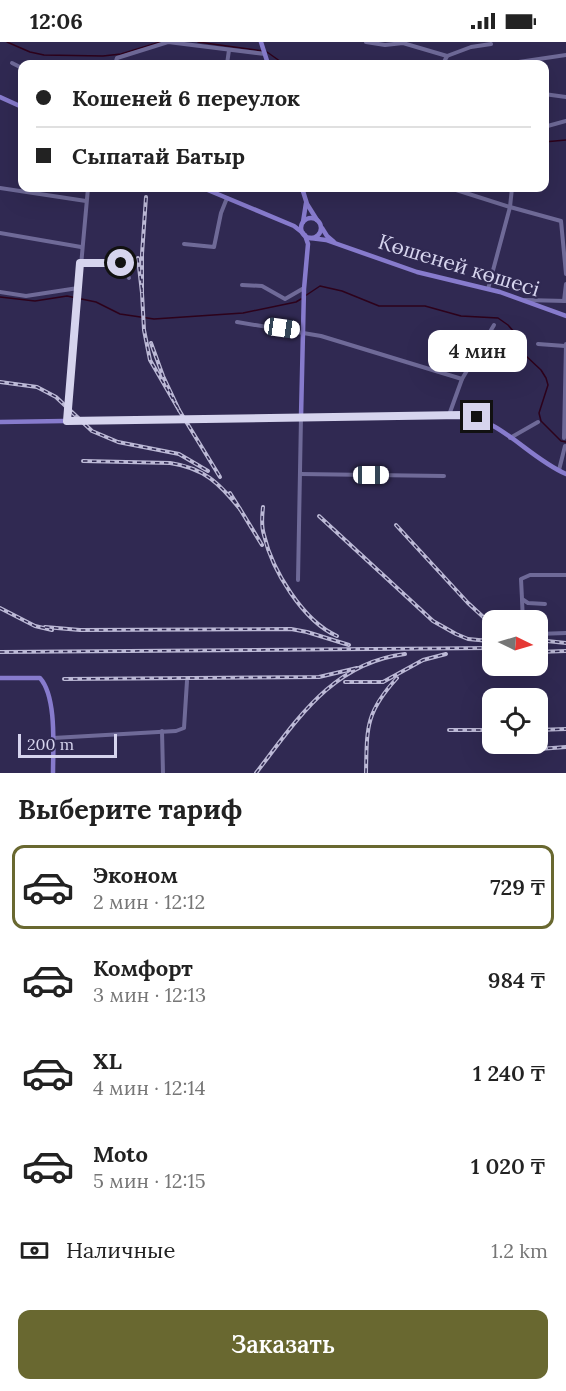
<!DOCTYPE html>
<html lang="ru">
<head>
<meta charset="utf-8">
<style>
  body { margin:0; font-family:Lora,serif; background:#f2f2f2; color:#222; height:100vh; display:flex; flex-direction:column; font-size:22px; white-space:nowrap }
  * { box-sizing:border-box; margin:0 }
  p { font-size:20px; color:#767676 }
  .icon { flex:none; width:33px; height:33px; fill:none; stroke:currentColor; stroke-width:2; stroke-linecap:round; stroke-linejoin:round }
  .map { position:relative; height:731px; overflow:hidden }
  .panel { display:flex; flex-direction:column; background:#fff; flex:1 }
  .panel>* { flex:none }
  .hud { position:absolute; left:18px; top:18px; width:531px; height:132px; border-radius:12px; box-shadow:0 6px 24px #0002; display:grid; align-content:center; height:132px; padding:0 18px; background:#fff }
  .needle { width:39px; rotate:95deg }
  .buttons { position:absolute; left:482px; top:568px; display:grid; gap:12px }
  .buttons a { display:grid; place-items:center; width:66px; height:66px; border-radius:12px; background:#fff; box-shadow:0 6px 24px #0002; font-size:30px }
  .scale { position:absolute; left:18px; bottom:15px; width:99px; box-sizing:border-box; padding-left:6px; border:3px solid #d6d4ee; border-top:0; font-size:16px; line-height:21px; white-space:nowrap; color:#d6d4ee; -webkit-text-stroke:4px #302952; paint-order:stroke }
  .end { position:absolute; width:27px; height:27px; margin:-14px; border:8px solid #d6d4ee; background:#111; box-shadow:0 0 0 3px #111 }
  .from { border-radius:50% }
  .bubble { position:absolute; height:42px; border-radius:12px; background:#fff; box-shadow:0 6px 24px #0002; font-size:20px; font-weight:600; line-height:42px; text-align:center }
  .car { position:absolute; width:18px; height:36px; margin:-18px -9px; border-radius:8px; box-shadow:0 0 4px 2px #0007; background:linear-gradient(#fff 24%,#345 0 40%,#fff 0 76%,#345 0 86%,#fff 0) }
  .hud b { display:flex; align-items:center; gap:21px; height:57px; font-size:22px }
  .hud b+b { border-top:2px solid #e0e0e0 }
  .hud i { width:15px; height:15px; background:#222 }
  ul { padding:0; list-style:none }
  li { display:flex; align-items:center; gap:18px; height:84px; margin:0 12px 9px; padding:0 6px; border:3px solid transparent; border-radius:12px }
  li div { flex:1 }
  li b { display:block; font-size:22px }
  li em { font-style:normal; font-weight:600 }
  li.on { border-color:#696830 }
  li>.icon { width:54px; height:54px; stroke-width:1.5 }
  h2 { padding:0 18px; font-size:27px; line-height:72px }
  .pay { display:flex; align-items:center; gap:15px; height:66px; padding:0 18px; font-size:22px }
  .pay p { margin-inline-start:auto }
  .button { display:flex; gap:12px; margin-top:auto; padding:12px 18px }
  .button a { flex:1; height:69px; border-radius:12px; background:#696830; color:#fff; font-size:24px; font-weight:600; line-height:69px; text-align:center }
  .status { display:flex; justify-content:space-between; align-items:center; height:42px; padding:0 30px; background:#fff; direction:ltr }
  .status svg { height:16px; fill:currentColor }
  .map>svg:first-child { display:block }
</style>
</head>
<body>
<div class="status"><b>12:06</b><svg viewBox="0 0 49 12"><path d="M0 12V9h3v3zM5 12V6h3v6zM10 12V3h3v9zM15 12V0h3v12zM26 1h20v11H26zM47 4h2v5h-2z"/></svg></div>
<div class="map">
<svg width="566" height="731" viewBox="0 0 566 731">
  <rect width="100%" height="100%" fill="#302952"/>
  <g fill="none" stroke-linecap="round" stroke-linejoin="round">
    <g stroke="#2d021b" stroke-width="1.5">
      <path d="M7,0L30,10L44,13L103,14L121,12L160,0"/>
      <path d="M198,0L263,9"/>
      <path d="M267,10L284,22"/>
      <path d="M544,100L566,98"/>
      <path d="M305,254L320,244L342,249L379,264H425L461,274L498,276L508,283L515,291L525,313L541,328L546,336L548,343L539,371L541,379L561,399L566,400"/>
      <path d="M0,255L35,259L67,254L96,260L120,272L154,277L243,271L296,260L301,257"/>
    </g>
    <g stroke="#6f6a98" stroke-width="4">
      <path d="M366,0L385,3L403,1L447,14L471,5L491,2"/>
      <path d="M12,21L22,26"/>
      <path d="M512,21L566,13"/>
      <path d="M115,22L117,16L168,0L265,12"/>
      <path d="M227,22L229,8"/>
      <path d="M443,22L447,14"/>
      <path d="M544,52L566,55"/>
      <path d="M544,85L566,79"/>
      <path d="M0,146L86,159"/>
      <path d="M450,146L510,165L561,179L566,232"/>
      <path d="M0,191L81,205"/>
      <path d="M184,202L214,205L221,171L227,156"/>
      <path d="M80,221H121L129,236"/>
      <path d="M242,243L262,244L285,257L304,246"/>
      <path d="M488,247L510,165L512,146"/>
      <path d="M0,250L26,254L78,246"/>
      <path d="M525,258L566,259"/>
      <path d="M564,259L566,242"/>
      <path d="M237,280L321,294L462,337"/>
      <path d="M538,302L565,304"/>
      <path d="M449,373L462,337L494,283"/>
      <path d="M67,379L88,146"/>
      <path d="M510,396L538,380"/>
      <path d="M564,396L566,302"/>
      <path d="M559,428L565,404"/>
      <path d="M300,432L444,434"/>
      <path d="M298,538L301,375"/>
      <path d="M522,558L523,579"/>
      <path d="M545,562L528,561L522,557L521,537L530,533H566"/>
      <path d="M537,592L566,591"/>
      <path d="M162,689L163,731"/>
      <path d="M53,696L176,689L184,686L187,639"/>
    </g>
    <g stroke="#877bcd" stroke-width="4.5">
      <path d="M261,0L268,22"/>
      <path d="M0,55L22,65"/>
      <path d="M203,146L294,184L303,191"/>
      <path d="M302,146L307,162L317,178"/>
      <circle cx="311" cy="186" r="10"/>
      <path d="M303,180L306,161"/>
      <path d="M322,186L327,194L334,200"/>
      <path d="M310,196L326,198L417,230L500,250L566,274"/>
      <path d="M301,375L304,247L308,202L305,193"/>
      <path d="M0,380L462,373C502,378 529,416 566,432"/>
      <path d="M0,636H40C57,655 53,706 53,731"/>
    </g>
    <g stroke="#bcb9d6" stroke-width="4">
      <g id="rail">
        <path d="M138,216L142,251V212L146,155"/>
        <path d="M142,251L144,288L150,318L179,368L163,334L151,301"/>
        <path d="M0,340L37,345L56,355L92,389L118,400L179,412L208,429"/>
        <path d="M179,368L220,435"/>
        <path d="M83,419L170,421C204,426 219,441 240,467L230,451"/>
        <path d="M263,465C262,474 261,484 264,493C272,528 303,579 337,594"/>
        <path d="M240,467L262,503"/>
        <path d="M319,474L433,579L456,592L468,597L489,599"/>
        <path d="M396,483L468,561L492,583"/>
        <path d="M0,566L35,584L52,588"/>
        <path d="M45,585L80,588L291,587L307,590L349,603"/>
        <path d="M537,598L566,601"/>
        <path d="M0,610L492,606"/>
        <path d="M537,610L566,609"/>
        <path d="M64,637L319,635L357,626"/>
        <path d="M345,640H383L423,618L446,612"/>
        <path d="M449,688H492"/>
        <path d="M537,688L566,687"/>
        <path d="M539,707L566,705"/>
        <path d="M256,731C297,678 332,621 405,612"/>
        <path d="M366,731C367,686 365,671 397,636"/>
      </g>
    </g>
    <use href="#rail" stroke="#302952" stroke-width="1.5" stroke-dasharray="4.5" stroke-linecap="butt"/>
  </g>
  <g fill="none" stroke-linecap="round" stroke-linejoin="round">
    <path stroke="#d6d4ee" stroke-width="8" d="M121,221H80L67,379L462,373L477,375"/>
  </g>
  <g text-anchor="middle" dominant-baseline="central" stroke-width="4.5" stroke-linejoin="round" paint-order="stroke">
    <g font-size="21" fill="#d6d4ee" stroke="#302952">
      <text transform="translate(459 223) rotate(17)">Көшеней көшесі</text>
    </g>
  </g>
</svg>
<div class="buttons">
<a><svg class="needle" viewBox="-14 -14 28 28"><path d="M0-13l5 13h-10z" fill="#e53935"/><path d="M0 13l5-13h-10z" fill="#767676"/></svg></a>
<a><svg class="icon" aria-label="locate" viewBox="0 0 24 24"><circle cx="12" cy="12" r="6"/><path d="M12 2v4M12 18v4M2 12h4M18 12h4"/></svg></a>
</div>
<div class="scale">200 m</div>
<i class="end from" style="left:121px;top:221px"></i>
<i class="end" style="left:477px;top:375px"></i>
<div class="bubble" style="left:428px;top:288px;width:99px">4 мин</div>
<i class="car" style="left:282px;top:286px;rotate:98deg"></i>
<i class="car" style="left:371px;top:433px;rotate:90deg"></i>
<div class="hud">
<b><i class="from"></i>Кошеней 6 переулок</b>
<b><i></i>Сыпатай Батыр</b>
</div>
</div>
<section class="panel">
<h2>Выберите тариф</h2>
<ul>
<li class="on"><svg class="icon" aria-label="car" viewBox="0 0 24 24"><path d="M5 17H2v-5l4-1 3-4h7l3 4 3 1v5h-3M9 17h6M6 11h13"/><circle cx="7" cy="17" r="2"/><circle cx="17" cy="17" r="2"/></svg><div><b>Эконом</b><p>2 мин · 12:12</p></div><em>729 ₸</em></li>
<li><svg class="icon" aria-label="car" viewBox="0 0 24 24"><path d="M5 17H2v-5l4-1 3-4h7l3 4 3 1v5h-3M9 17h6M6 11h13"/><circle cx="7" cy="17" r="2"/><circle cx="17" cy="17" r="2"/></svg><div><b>Комфорт</b><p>3 мин · 12:13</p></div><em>984 ₸</em></li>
<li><svg class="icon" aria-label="car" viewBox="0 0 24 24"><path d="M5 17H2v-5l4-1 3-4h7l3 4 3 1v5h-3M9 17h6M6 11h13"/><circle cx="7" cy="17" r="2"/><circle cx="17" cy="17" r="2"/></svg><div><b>XL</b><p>4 мин · 12:14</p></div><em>1 240 ₸</em></li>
<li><svg class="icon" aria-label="car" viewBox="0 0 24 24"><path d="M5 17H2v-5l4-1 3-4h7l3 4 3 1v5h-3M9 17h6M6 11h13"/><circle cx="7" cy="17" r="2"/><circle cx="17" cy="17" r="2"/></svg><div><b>Moto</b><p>5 мин · 12:15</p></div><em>1 020 ₸</em></li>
</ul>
<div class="pay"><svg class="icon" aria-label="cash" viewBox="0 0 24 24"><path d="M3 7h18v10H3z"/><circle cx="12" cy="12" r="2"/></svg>Наличные<p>1.2 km</p></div>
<div class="button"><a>Заказать</a></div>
</section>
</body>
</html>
